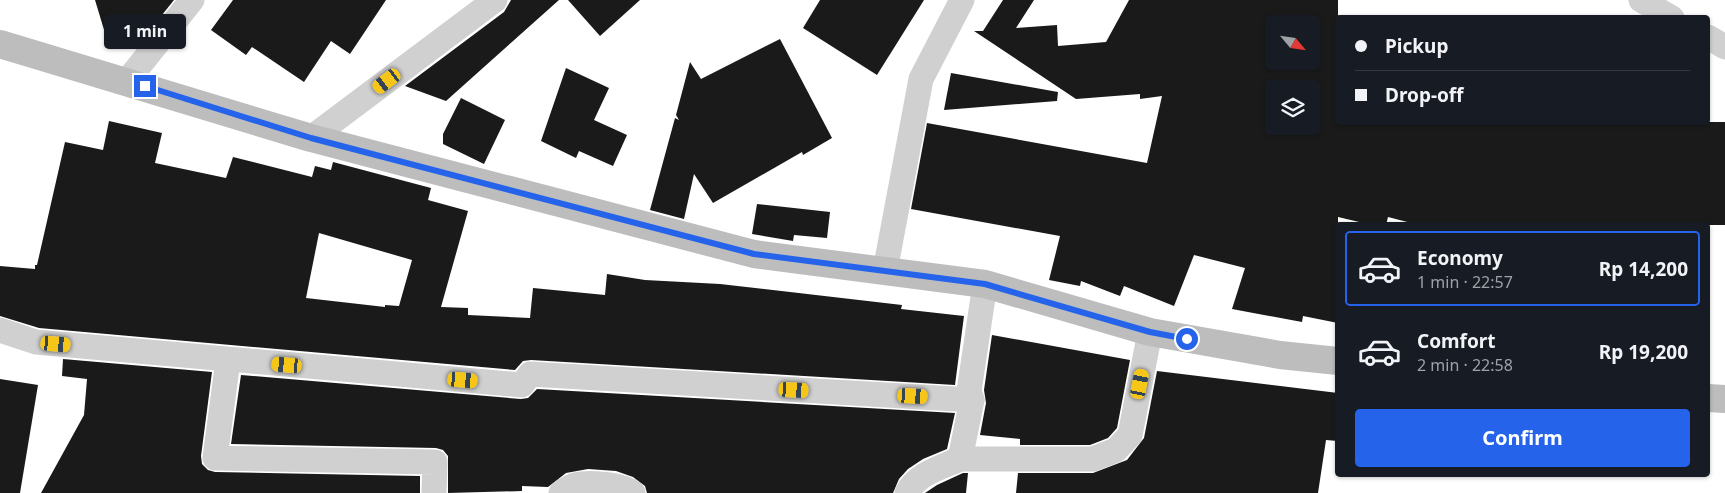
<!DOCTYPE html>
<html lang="en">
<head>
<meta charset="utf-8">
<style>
  body { margin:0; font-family:"Noto Sans",sans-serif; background:#20242c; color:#f1f3f6; height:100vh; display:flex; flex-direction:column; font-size:19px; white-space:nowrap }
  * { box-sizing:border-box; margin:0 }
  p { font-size:16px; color:#9ea1a6 }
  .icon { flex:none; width:28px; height:28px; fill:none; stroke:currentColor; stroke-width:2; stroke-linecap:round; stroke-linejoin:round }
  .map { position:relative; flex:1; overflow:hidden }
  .sheet { position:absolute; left:1335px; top:222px; width:375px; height:255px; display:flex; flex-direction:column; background:#171b24; border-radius:5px; box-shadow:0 1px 4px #0004 }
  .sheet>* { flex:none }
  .guide { position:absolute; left:1335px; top:15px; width:375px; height:110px; border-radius:5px; box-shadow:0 1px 4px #0004; display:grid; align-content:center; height:110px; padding:0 20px; background:#171b24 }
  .needle { width:32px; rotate:119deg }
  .buttons { position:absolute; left:1265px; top:15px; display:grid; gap:10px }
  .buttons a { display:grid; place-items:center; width:55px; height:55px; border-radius:5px; background:#171b24; box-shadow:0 1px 4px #0004; font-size:25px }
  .end { position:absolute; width:22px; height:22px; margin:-11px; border:6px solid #2563eb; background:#fff; box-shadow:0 0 0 2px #fff }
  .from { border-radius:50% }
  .bubble { position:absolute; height:35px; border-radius:5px; background:#171b24; box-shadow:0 1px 4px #0004; font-size:16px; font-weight:700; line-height:35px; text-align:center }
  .car { position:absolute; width:15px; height:30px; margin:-15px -8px; border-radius:6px; box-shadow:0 0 4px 1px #0007; background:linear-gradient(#f5c518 24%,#345 0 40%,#f5c518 0 76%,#345 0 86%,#f5c518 0) }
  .guide b { display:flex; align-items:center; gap:18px; height:48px; font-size:19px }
  .guide b+b { border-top:1px solid #363941 }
  .guide i { width:12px; height:12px; background:#f1f3f6 }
  ul { padding:9px 0 0; list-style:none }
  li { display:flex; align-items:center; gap:15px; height:75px; margin:0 10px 8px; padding:0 10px; border:2px solid transparent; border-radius:5px }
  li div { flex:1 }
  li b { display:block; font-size:19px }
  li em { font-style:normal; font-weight:700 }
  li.current { border-color:#2563eb }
  li>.icon { width:45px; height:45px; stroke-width:1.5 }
  .button { display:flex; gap:10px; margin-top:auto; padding:10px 20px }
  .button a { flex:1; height:58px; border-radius:5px; background:#2563eb; color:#fff; font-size:20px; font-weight:700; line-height:58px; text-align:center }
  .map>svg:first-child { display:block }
</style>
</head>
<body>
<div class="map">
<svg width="1725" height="493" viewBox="0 0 1725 493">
  <rect width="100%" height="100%" fill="#fff"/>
  <g fill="#1a1a1a" fill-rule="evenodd">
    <path d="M95,0H174L162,15L105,33Z"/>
    <path d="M233,0H386L350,54L331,41L304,82L252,47L246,55L211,30Z"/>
    <path d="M511,0H559L446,101L405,86L504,12Z"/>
    <path d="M568,0H640L600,36Z"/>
    <path d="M820,0H924L877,75L803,28Z"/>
    <path d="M1003,0H1034L1016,28L1057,25L1058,46L1106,42L1129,0H1338V122H1725V225H1419L1388,217L1386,225H1372L1338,217V323L1303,316L1302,322L1232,309L1245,268L1194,255L1174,306L1124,286L1120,296L1081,281L1080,286L1049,280L1060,236L911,209L927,123L1147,163L1162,96L1140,99V94L1076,99L974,31H983ZM1274,24H1311V61H1274ZM1274,89H1311V126H1274Z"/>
    <path d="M780,39L832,138L803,155L802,152L713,203L694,174L684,219L650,210L675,118L679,120L676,115L690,62L701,79Z"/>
    <path d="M566,68L609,88L594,120L627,135L613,166L579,151L576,158L541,141Z"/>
    <path d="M951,73L1058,92L1057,101L944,110Z"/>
    <path d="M461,98L505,120L484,164L443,144V134Z"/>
    <path d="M109,121L162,133L155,163L226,178L233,157L312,177L315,166L331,170L333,162L431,188L428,200L468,211L441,307L468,308V315L530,318L533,288L605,295L607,274L645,280L720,284L902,305L901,309L964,316L955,385L531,360L523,361L515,370L39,328L0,316V266L35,269V265H37L65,142L103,150ZM319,233L412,260L399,306L385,305V307L306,298Z"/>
    <path d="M757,204L830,212L827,238L794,235L793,241L752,234Z"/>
    <path d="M992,335L1130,360L1117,428L1108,438L1090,445H1020V439L980,435L986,403L984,390Z"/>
    <path d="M63,359L212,372L201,456L202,464L208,470L215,472L420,476V493H41L84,415L87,379L62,376Z"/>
    <path d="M1157,371L1338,393V441L1326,440L1318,493H1016L1018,473H1093L1127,460L1144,438Z"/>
    <path d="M241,375L521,399L528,398L537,389L955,413L947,449L923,459L908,469L899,479L893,493H647L645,486L633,477L616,471L588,469L566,473L548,487L522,486V491L448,493V456L443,450L436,448L231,444Z"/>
    <path d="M0,379L38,385L20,493H0Z"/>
    <path d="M963,473H968L966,493H925L937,485Z"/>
  </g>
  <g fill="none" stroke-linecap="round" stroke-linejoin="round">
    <g stroke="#d0d0d0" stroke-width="25">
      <path d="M1641,0L1672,18"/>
      <path d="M1708,37L1725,47"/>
      <path d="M127,81L192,0"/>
      <path d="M311,138L495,0"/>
      <path d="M885,271L921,79L962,0"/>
      <path d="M0,330L36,342L522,385L530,374L972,400"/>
      <path d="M228,360L215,458L435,462L434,493"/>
      <path d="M960,459H1093L1116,450L1130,435L1150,332"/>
      <path d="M561,493C565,490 570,486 575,485C588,482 623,484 633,493"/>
      <path d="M907,493C916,474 942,467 960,459L972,400L969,391L985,284"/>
    </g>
    <g stroke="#bdbdbd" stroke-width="28">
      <path d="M0,44L311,138L754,254L985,284L1150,332L1280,355L1338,361"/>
      <path d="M1708,398L1725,399"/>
    </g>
  </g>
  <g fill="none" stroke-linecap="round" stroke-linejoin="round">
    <path stroke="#2563eb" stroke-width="6" d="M145,86L311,138L754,254L985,284L1150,332L1187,339"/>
  </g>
</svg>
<div class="buttons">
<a><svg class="needle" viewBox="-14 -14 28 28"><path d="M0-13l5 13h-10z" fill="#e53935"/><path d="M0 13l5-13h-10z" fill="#9ea1a6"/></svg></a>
<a><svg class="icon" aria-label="layers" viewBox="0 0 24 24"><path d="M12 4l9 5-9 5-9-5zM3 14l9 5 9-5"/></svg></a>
</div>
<i class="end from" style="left:1187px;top:339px"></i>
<i class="end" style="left:145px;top:86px"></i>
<div class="bubble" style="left:104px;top:14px;width:82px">1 min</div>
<i class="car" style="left:387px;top:81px;rotate:233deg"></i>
<i class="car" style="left:56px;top:344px;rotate:95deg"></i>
<i class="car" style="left:287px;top:365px;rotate:275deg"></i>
<i class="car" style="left:463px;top:380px;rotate:95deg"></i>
<i class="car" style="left:1140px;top:384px;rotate:11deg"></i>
<i class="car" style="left:794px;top:390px;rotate:93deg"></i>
<i class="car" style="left:913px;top:396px;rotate:93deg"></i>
<div class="guide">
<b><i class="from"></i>Pickup</b>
<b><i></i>Drop-off</b>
</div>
<section class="sheet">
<ul>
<li class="current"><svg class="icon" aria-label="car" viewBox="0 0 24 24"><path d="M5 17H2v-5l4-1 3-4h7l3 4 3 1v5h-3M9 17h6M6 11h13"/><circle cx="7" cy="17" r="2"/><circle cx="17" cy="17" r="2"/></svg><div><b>Economy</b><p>1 min · 22:57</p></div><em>Rp 14,200</em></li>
<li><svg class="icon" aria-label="car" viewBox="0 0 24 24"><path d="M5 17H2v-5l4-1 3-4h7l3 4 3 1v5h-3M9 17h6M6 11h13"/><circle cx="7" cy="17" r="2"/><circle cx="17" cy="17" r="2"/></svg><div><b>Comfort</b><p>2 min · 22:58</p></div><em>Rp 19,200</em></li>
</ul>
<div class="button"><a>Confirm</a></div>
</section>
</div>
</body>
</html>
